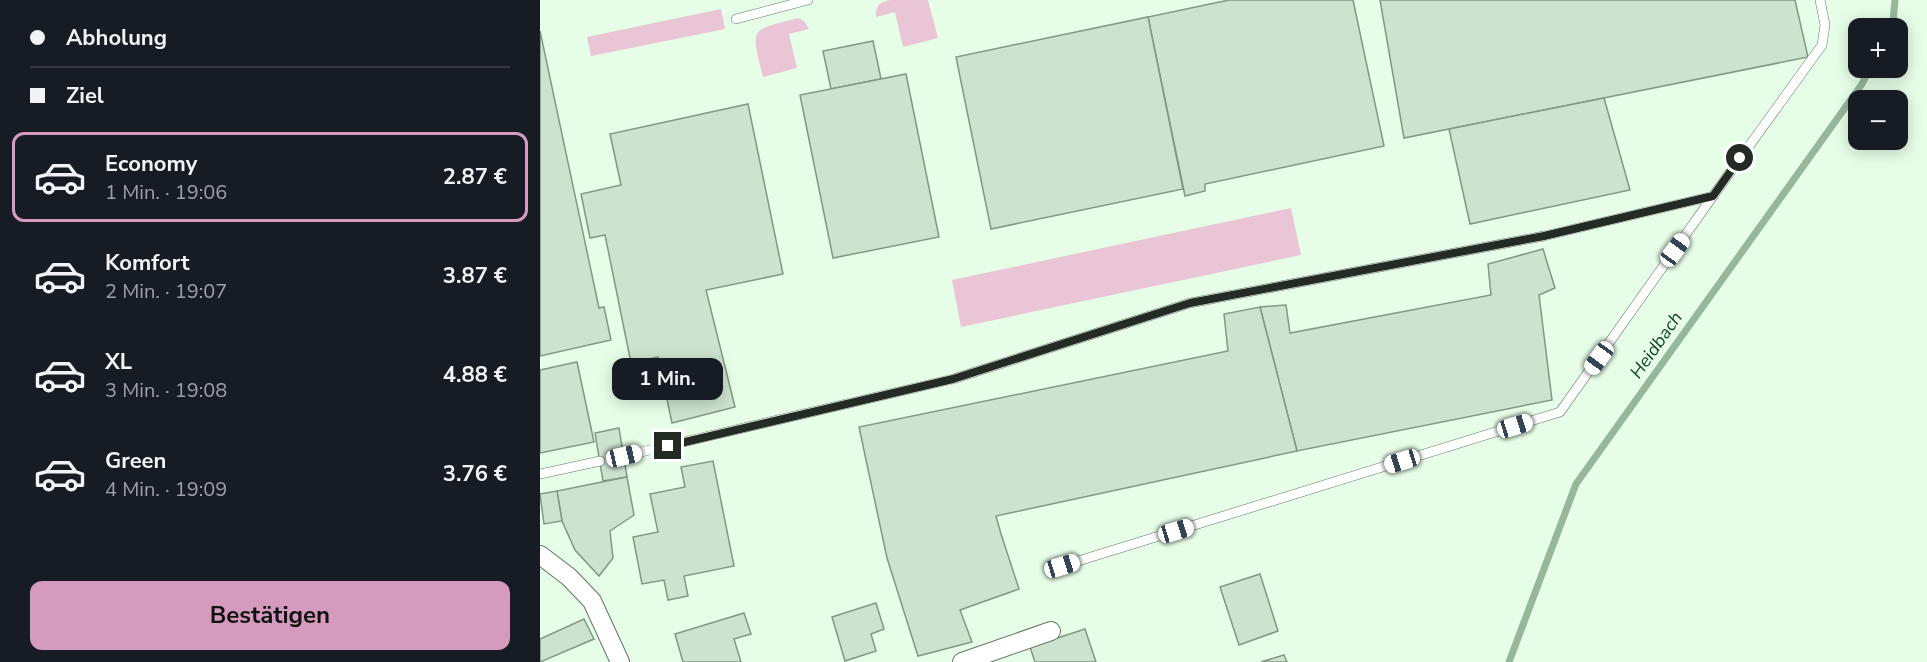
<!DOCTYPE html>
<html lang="de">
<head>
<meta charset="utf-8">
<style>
  body { margin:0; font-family:"Nunito Sans",sans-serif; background:#20242c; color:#f1f3f6; height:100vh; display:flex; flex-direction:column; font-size:22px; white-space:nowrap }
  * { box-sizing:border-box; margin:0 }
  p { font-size:20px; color:#9ea1a6 }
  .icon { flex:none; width:33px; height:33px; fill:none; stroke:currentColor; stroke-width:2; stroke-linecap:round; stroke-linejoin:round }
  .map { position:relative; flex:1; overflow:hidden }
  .side { display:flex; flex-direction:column; background:#171b24; width:540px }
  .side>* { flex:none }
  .hud { display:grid; align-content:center; height:132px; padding:0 30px; background:#171b24 }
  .fabs { position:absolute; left:1308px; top:18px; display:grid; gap:12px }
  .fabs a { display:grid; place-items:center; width:60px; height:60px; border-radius:12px; background:#171b24; box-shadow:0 3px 15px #0003; font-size:30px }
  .end { position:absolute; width:27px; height:27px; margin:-14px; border:8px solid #232b24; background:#fff; box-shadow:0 0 0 3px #fff }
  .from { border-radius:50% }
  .bubble { position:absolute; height:42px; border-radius:12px; background:#171b24; box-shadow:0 3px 15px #0003; font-size:20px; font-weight:700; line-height:42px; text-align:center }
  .car { position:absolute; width:18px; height:36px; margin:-18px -9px; border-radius:8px; box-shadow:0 0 4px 2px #0007; background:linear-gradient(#fff 24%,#345 0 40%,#fff 0 76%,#345 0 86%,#fff 0) }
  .hud b { display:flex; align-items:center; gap:21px; height:57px; font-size:22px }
  .hud b+b { border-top:2px solid #363941 }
  .hud i { width:15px; height:15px; background:#f1f3f6 }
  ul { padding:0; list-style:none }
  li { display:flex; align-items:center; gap:18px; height:90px; margin:0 12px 9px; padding:0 18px; border:3px solid transparent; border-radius:12px }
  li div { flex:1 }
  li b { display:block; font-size:22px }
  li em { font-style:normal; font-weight:700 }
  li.selected { border-color:#d59bbe }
  li>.icon { width:54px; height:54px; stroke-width:1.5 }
  .action { display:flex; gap:12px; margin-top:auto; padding:12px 30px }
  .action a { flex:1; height:69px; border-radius:12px; background:#d59bbe; color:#111; font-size:24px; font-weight:700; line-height:69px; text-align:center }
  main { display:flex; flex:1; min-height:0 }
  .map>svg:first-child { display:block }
</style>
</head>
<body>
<main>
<section class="side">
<div class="hud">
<b><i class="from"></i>Abholung</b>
<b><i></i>Ziel</b>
</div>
<ul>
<li class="selected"><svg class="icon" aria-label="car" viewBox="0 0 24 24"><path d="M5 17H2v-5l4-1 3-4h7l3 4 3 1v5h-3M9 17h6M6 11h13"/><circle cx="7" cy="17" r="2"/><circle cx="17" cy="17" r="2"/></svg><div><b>Economy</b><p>1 Min. · 19:06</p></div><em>2.87 €</em></li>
<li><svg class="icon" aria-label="car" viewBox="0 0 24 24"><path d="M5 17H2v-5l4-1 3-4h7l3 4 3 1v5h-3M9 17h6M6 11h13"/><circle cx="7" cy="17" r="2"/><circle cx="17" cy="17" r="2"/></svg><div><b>Komfort</b><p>2 Min. · 19:07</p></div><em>3.87 €</em></li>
<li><svg class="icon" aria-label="car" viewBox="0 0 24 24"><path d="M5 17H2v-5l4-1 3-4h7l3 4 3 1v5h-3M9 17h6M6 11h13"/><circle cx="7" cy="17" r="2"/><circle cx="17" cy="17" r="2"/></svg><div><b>XL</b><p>3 Min. · 19:08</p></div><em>4.88 €</em></li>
<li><svg class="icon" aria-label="car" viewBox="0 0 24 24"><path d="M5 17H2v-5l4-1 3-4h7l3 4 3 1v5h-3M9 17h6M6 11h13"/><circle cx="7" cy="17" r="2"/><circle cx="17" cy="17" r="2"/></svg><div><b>Green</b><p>4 Min. · 19:09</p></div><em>3.76 €</em></li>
</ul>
<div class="action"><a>Bestätigen</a></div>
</section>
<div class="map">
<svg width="1387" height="662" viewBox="0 0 1387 662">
  <rect width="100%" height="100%" fill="#e6fde8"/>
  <g fill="#e9c5d5">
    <path d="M350,0H388L398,38L363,47L355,12L336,17C336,5 339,3 350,0Z"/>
    <path d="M181,9L185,29L51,56L47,37Z"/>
    <path d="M258,18L264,21L269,29L249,34L257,68L223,77C211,27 208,31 258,18Z"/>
    <path d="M751,208L761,255L421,327L412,280Z"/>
  </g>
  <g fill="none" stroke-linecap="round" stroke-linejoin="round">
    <g stroke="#97b79b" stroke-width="7">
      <path d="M1349,28L1353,22L1355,0"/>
      <path d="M969,662L1036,484L1322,84L1330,68"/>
    </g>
  </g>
  <g fill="#cce3cf" stroke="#829784" stroke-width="1.5">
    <path d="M689,0H813L844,146L665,184V191L645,196L608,17Z"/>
    <path d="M840,0H1255L1268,57L864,138Z"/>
    <path d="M608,17L643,189L451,229L416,57Z"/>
    <path d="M0,31L59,308L64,307L71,340L0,356Z"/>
    <path d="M333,41L341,79L291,89L283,51Z"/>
    <path d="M366,74L399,237L293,258L260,95Z"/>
    <path d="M1064,98L1090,190L930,224L909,129Z"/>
    <path d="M208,104L243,274L166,290L195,407L132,423L118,357L91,363L65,235L50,238L41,194L81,185L70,134Z"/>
    <path d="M1003,249L1015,288L999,295L1012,400L757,451L720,307L746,305L750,333L951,295L948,264Z"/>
    <path d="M720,307L757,451L456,516L461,534L479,589L420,610L432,642L378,656L347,558L319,427L688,351L684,314Z"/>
    <path d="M37,362L54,442L0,453V370Z"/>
    <path d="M79,428L87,477L63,481L55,433Z"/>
    <path d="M173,461L194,566L144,576L148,596L128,600L124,580L102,584L93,537L118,532L110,494L145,487L141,467Z"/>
    <path d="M87,477L94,515L70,531L73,558L59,576L35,550L22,521L17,491Z"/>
    <path d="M17,491L22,521L4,524L0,494Z"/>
    <path d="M720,574L738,631L699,645L680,587Z"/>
    <path d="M336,603L344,629L331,634L336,651L305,661L292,617Z"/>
    <path d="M204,613L211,634L194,639L201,662H143L135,634Z"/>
    <path d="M44,619L54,639L0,662V639Z"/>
    <path d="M545,629L556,662H495L490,647Z"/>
    <path d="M744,655L747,662H721Z"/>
  </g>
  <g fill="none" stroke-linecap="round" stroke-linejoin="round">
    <g stroke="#617664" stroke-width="10">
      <g id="lane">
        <path d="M196,19L268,0"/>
        <path d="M1173,196L1282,45L1285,25L1280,0"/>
        <path d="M84,456L413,379L650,303L1004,236L1173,196L1020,412L522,566"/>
        <path d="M0,474L60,461"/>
      </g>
    </g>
    <g stroke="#617664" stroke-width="20">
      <g id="street">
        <path d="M0,555L29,577L52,601L80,662"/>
        <path d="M422,662L511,631"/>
      </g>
    </g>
    <use href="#lane" stroke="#fff" stroke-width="9"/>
    <use href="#street" stroke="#fff" stroke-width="18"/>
  </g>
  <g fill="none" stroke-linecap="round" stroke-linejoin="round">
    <path stroke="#232b24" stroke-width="8" d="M128,446L413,379L650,303L1004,236L1173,196L1200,158"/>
  </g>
  <g text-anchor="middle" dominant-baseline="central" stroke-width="5" stroke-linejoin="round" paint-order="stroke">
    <g font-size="18" font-style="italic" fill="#10421d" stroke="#e6fde8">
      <text transform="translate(1116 345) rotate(-55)">Heidbach</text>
    </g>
  </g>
</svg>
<div class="fabs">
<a>+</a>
<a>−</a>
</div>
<i class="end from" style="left:1200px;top:158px"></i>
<i class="end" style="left:128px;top:446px"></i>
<div class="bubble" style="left:72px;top:358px;width:111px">1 Min.</div>
<i class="car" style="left:1135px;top:250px;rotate:36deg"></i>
<i class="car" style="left:1059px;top:358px;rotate:216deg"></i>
<i class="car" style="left:975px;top:426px;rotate:73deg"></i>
<i class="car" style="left:84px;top:456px;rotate:77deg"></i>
<i class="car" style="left:862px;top:461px;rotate:253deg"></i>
<i class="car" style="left:636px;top:531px;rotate:73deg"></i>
<i class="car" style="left:522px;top:566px;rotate:73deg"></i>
</div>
</main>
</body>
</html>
